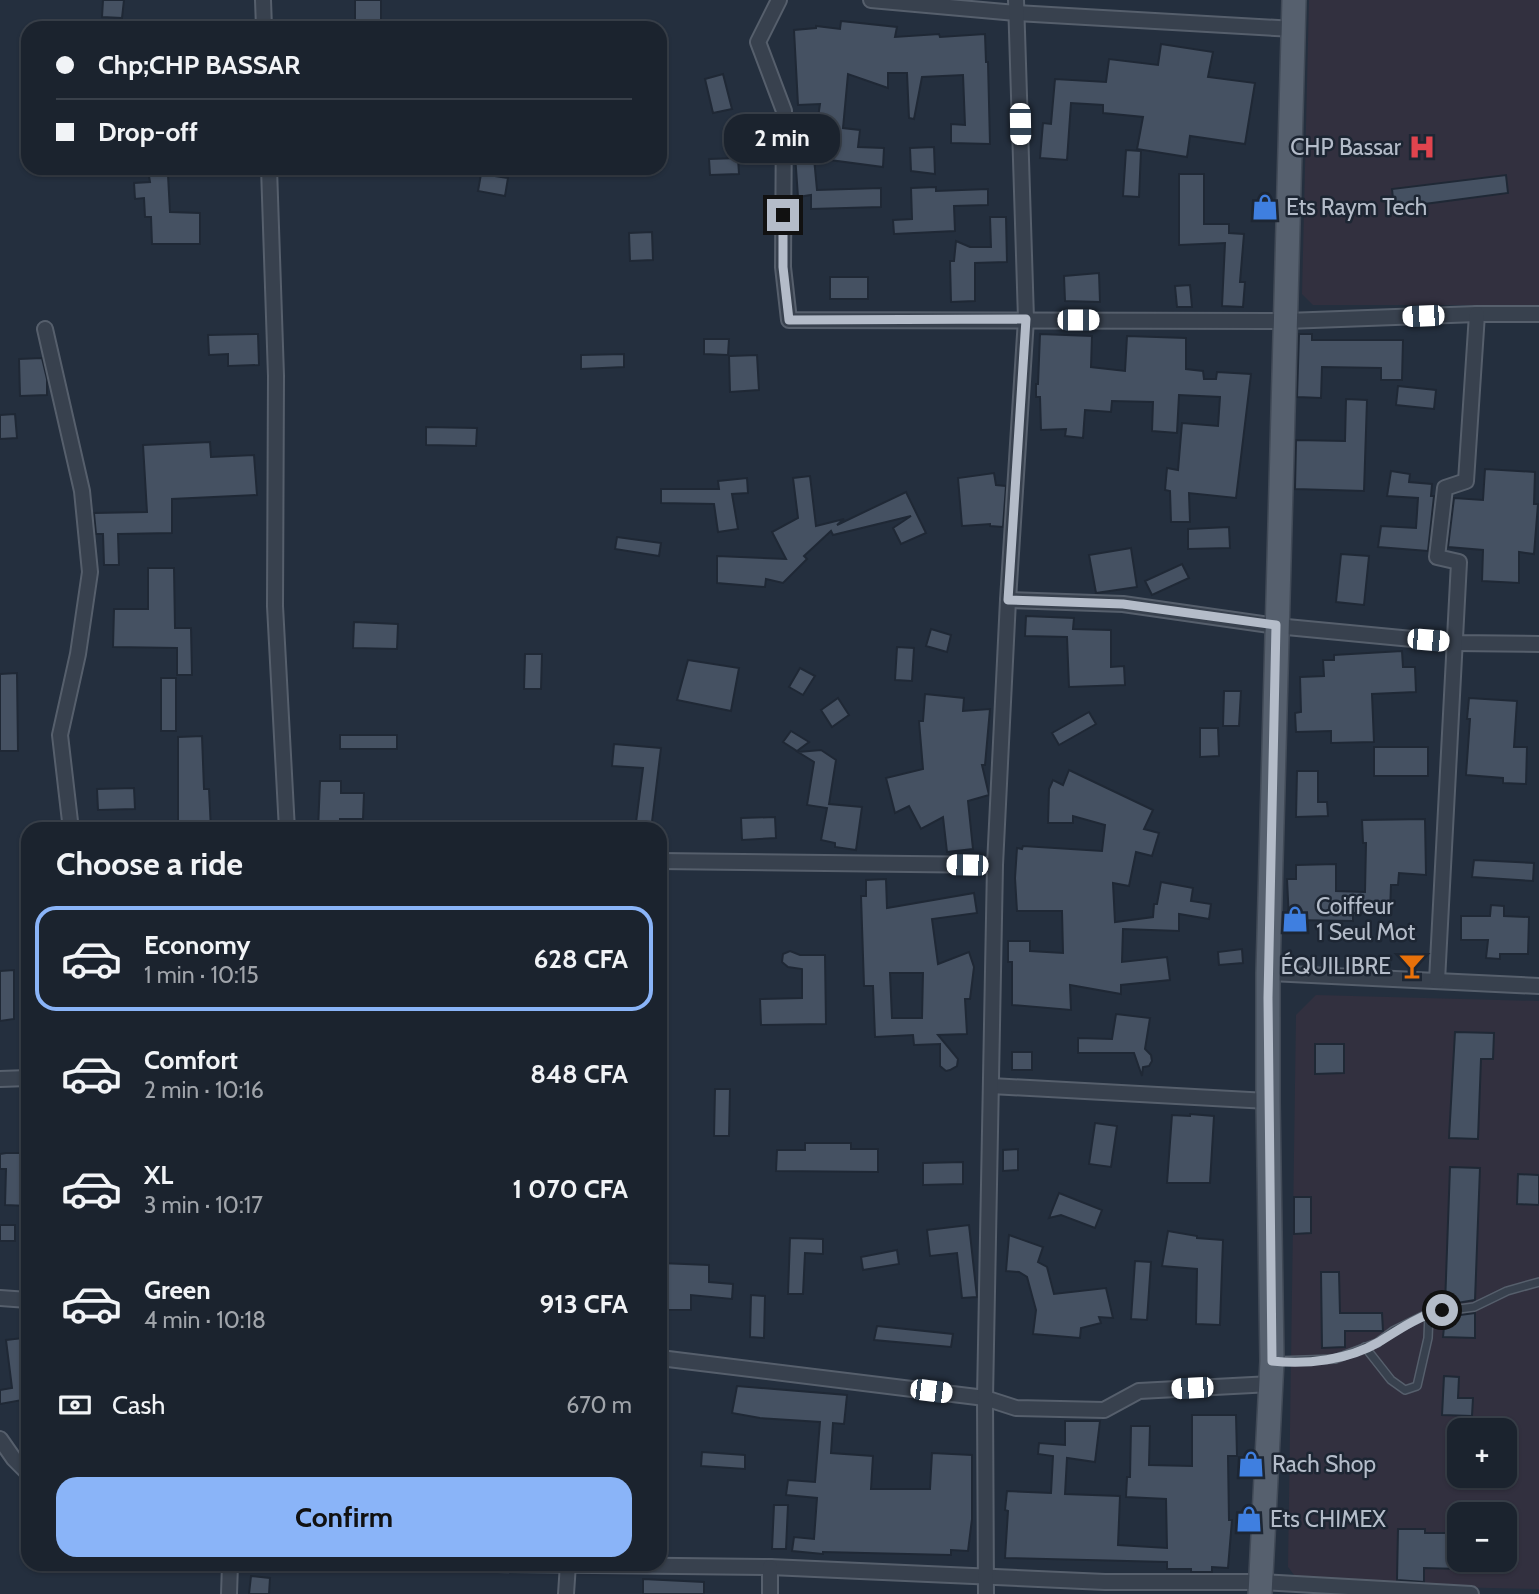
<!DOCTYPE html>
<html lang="en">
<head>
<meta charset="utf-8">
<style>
  body { margin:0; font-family:Cabin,sans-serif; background:#282f3a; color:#f1f3f6; height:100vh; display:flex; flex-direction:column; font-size:26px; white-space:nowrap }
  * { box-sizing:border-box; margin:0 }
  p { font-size:23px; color:#a0a4aa }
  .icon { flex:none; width:38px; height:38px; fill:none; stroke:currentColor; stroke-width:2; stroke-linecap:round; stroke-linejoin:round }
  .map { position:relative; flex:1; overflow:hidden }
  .details { position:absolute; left:21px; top:822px; width:646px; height:749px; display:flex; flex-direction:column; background:#1b232e; border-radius:21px; box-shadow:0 2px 5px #0004,0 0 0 2px #39404a }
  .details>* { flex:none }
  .guide { position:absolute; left:21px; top:21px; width:646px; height:154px; border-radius:21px; box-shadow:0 2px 5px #0004,0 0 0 2px #39404a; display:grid; align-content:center; height:154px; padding:0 35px; background:#1b232e }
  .fabs { position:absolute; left:1447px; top:1418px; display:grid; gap:14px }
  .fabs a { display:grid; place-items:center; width:70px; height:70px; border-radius:14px; background:#1b232e; box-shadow:0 2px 5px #0004,0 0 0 2px #39404a; font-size:35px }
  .end { position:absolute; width:32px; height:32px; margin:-16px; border:9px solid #b4bcc9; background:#111; box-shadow:0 0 0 4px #111 }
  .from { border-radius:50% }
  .bubble { position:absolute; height:49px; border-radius:21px; background:#1b232e; box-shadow:0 2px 5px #0004,0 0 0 2px #39404a; font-size:23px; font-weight:700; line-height:49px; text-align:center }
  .car { position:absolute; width:21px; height:42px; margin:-21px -10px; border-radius:9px; box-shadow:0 0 5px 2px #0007; background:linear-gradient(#fff 24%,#345 0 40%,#fff 0 76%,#345 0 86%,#fff 0) }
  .guide b { display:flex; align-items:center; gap:24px; height:66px; font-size:26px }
  .guide b+b { border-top:2px solid #39404a }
  .guide i { width:18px; height:18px; background:#f1f3f6 }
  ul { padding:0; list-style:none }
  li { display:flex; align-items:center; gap:21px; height:105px; margin:0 14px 10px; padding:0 21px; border:4px solid transparent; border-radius:21px }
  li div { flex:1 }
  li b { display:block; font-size:26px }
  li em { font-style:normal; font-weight:700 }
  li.current { border-color:#8ab4f8 }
  li>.icon { width:63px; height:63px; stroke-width:1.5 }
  h2 { padding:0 35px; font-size:32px; line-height:84px }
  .pay { display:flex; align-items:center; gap:18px; height:77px; padding:0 35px; font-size:26px }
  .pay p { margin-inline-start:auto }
  .cta { display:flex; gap:14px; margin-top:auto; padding:14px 35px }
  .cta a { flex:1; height:80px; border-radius:21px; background:#8ab4f8; color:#111; font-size:28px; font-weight:700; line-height:80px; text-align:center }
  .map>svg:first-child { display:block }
</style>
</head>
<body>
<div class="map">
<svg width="1539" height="1594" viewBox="0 0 1539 1594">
  <rect width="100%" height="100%" fill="#242f3e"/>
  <g fill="#32303f" fill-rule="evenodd">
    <path d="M1309,0H1539V305H1313L1302,294Z"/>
    <path d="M1316,995L1539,1001V1589L1301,1584L1288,1567L1296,1015ZM1460,1430H1505V1475H1460ZM1460,1514H1505V1559H1460Z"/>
  </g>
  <g fill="#455162" stroke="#1f2835" stroke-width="2" fill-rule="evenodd">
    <path d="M103,0H124L122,18L102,17Z"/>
    <path d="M355,0H381V23L355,24Z"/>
    <path d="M841,21L897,27L895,37L939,34L940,37L985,34L986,62H988L990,144L951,143V124L965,125L963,75L922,77L914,119L909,118L907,73H888V88L848,74L843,128L860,130L858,147L884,148L883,167L814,158L817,190L881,188V207L811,209V195L798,197L794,140L815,138L820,104L798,105L794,30L816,28V26L840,29Z"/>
    <path d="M1161,44L1213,52L1208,77L1255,83L1245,144L1190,136L1187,157L1137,149L1143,117L1103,113V105L1071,103L1067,160L1040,158L1043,123L1051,124L1055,79L1106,82L1109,59L1158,65Z"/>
    <path d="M723,74L732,109L713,113L705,79Z"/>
    <path d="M934,147L935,174L911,171L910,148Z"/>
    <path d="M1126,150L1141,151L1139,197L1123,196Z"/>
    <path d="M738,158L739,174L710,175L709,159Z"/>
    <path d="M481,174L508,178L505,196L478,191Z"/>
    <path d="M1179,174H1204V224H1229V233L1244,234L1240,282H1245L1243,307L1222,306L1225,243L1179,245Z"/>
    <path d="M168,175L170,212L200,213V244H152L151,217H145L144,198L135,199L134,183L150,182L149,176Z"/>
    <path d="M1506,175L1508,193L1394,208L1392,189Z"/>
    <path d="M936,187V191L988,189V205L954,206L955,231L894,234L893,220L912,219L911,188Z"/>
    <path d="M990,217H1006L1007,262L975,263V301L951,302L950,261H954L956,241L970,247H991Z"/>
    <path d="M652,232L653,260L630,261L629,233Z"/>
    <path d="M1099,273L1100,302L1065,301L1064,276Z"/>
    <rect x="830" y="277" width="38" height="22"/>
    <path d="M1190,285L1192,307H1177L1175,286Z"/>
    <path d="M258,334L259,365L228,366V354L209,355L208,335Z"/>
    <path d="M1040,334L1092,336L1091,367L1125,371L1127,336L1186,338V369L1203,371L1204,379H1216L1217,372L1251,374L1236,498L1189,493L1190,522H1171L1170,491L1165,490L1167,468L1178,470L1182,423L1218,426L1220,397L1179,395L1177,433L1152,431L1153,402L1112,401L1111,412L1085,410L1083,438L1065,436L1066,429L1041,430L1040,397H1036V384H1038Z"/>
    <path d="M1299,334H1312V340H1403L1402,380H1381V368L1322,367L1321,398L1297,397Z"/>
    <path d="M704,339H729L728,355L704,354Z"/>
    <path d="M624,354V367L581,369V355Z"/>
    <path d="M757,355L759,390L730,392L729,356Z"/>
    <path d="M42,358L47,379V395L20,396L19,359Z"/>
    <path d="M1398,386L1436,390L1434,409L1396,405Z"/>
    <path d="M1346,399L1367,400L1364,491L1295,489L1296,440L1345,441Z"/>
    <path d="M15,414L17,438L0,439V415Z"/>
    <path d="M426,427L477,428L476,446L426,445Z"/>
    <path d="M210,442L211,457L254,455L257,495L172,499V533L118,534L119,565H104L103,534H96L94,513L147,512L143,445Z"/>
    <path d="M1485,469L1535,472L1534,504H1538L1534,554L1519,552V583L1482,581L1483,550L1448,547L1454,498L1483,500Z"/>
    <path d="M1391,471L1410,474L1409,482L1432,484L1431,496H1434L1428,551L1378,547L1381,526L1416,528L1418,498L1387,496Z"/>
    <path d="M994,473L996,485L1006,486L1003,527L990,526V524L962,526L958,478Z"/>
    <path d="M810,476L816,526L844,519L837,525L906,492L926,533L901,544L893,528L911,516L833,535L831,531L804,556L807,559L783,583L766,579L765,587L717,583V556L786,559L772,532L798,518L793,478Z"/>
    <path d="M747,478L748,493L732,494L738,529L718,532L714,504L661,503V489H719L718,481Z"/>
    <path d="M1229,527L1230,548L1188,549V529Z"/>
    <path d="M617,537L661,543L659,556L615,549Z"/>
    <path d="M1131,548L1137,587L1096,593L1089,555Z"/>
    <path d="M1341,554L1369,556L1364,605L1336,602Z"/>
    <path d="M1182,564L1189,578L1152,595L1145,581Z"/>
    <path d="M148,568H174L175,628H191L192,675H177V648L113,647L114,609H148Z"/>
    <path d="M1026,616L1074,618L1073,629L1111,630V667L1124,666L1125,685L1069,687L1067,637L1025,636Z"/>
    <path d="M354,622L398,624L397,649L353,648Z"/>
    <path d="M931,629L951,635L947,652L926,646Z"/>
    <path d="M897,647L914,648L912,681L895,680Z"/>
    <path d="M1402,651L1403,667H1415L1416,692L1372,694L1374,742L1331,743V731L1296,732L1295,713L1301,712L1300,677L1324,676L1323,660H1334V655Z"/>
    <path d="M525,654H542L541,689H524Z"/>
    <path d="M688,660L739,668L731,711L677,700Z"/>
    <path d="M800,668L815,676L803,695L789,687Z"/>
    <path d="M17,673L18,751H0V674Z"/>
    <rect x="161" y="678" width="15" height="53"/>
    <path d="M1224,691H1241L1239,726H1223Z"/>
    <path d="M925,694L964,698L963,711L990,709L985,765H982L989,795L968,801L973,849L947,852L943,817L921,829L909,806L895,813L886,778L923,769L919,721H923Z"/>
    <path d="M838,698L849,715L832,727L821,710Z"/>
    <path d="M1469,698L1517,701L1514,747H1527L1526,784L1503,783V778L1466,775L1470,719H1467Z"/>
    <path d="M1089,712L1096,724L1059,745L1052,733Z"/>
    <path d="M1200,728H1218L1219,756L1200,757Z"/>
    <path d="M791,731L809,742L797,751L783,742Z"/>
    <rect x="340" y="735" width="57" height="14"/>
    <path d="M202,736L204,789H209L211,830H178V737Z"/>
    <path d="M614,744L661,748L651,830H635L643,768L612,766Z"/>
    <rect x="1374" y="747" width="54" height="29"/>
    <path d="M821,750L836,760L829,804L862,807L856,850L835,847V843L821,840L827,808L807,805L814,762L798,752Z"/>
    <path d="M1069,770L1153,810L1144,829L1159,833L1152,856L1136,852L1129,886L1113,883L1115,922L1153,917L1154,904H1157L1161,882L1193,888L1191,901L1211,904L1209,919L1179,914V931L1123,929L1122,962L1167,957L1170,980L1121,985V994L1070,985L1071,1010L1012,1005V962H1008V941H1030V951L1063,953L1062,911H1017L1015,878L1017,848L1022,849L1023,846L1102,851L1105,825L1073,816V823H1048L1049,789L1053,780L1063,785Z"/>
    <path d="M1297,771H1318V802H1327L1328,816L1296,817Z"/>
    <path d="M320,781H341V793H364L363,819H340V830H318Z"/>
    <path d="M134,788L135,809L98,810L97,789Z"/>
    <path d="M775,817L776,838L742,840L741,818Z"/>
    <path d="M1425,819L1426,875L1399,873L1398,885H1391L1390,913H1353V921L1289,920L1287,879H1296V865L1336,864V891L1365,892L1366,843H1363L1362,820Z"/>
    <path d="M1474,860L1534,863L1533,881L1472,877Z"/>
    <path d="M886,879L887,908L974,893L977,913L932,919L938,964L969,952L974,967L970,999H965L967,1034L938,1035L958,1059L957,1066L950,1070L946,1071L940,1066V1044L914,1045L913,1035L875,1037L873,986H864L861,896H866V880ZM890,973H923L922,1018H892Z"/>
    <path d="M1491,905L1504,906V916L1529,917L1528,954H1500V959L1486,958L1488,940H1461V916H1490Z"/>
    <path d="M1242,949L1243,963L1219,965L1218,952Z"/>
    <path d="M790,951L800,955H825L826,1024L761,1025L760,999L802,998V969L788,967L782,962L783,954Z"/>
    <path d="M14,970V1019L0,1021V971Z"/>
    <path d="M1116,1014L1150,1018L1145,1049L1151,1055L1152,1061L1149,1066L1143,1067L1142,1076L1134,1053H1078V1038L1112,1039Z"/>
    <path d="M1455,1032L1494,1033L1493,1059H1481L1478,1139L1449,1138Z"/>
    <path d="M1315,1044H1344V1073L1315,1074Z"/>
    <rect x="1012" y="1052" width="20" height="18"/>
    <path d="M715,1089H730L729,1136H714Z"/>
    <path d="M1190,1114L1214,1116L1210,1183H1167L1172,1115L1190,1116Z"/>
    <path d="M1095,1123L1117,1126L1111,1167L1089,1164Z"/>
    <path d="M805,1143H851V1149H878V1172L776,1171L777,1150H805Z"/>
    <path d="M1018,1149V1170L1003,1171V1150Z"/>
    <path d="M6,1153H28V1206L5,1205L6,1169H0V1154Z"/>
    <path d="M963,1162V1184L923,1185V1163Z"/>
    <path d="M1450,1167L1480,1168L1475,1300L1445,1305Z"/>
    <path d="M1518,1174L1539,1175V1205L1517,1204Z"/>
    <path d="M1059,1193L1102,1210L1095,1228L1061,1215L1049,1218Z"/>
    <path d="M1294,1197H1311V1233L1294,1234Z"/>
    <rect x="0" y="1225" width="15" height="16"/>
    <path d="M969,1225L977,1297L962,1298L957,1253L930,1256L927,1230Z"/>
    <path d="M1168,1231L1197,1236V1238L1223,1240L1220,1325L1196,1324L1197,1269L1162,1266Z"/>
    <path d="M1009,1235L1043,1247L1038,1262L1047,1267L1054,1294L1106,1288L1113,1318L1099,1317L1101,1323L1081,1328L1080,1338L1033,1334L1036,1310L1027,1277L1019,1272L1006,1271Z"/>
    <path d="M790,1238L823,1239V1254L805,1253L803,1294H788Z"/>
    <path d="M897,1250L899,1264L863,1270L861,1257Z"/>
    <path d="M1135,1261L1151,1262L1147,1320L1131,1319Z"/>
    <path d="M660,1263L709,1265V1282L733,1284L732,1299L691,1295V1310H661Z"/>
    <path d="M1321,1272H1339L1340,1313H1382L1383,1331H1345V1347L1322,1348Z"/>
    <path d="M751,1295L765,1296L764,1338L750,1337Z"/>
    <path d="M1475,1313V1338L1443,1337L1445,1317Z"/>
    <path d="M877,1326L953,1334L951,1347L874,1340Z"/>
    <path d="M23,1338L28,1399L0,1404V1390L12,1388L6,1340Z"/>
    <path d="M1444,1376L1459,1377L1458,1398H1473L1472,1416L1442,1415Z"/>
    <path d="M737,1386L847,1395L844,1424L833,1423L831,1453L873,1456L871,1489H930L932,1453L972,1455V1519L968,1551L951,1550V1555L823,1552V1554L792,1551L794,1537L814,1539L817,1498L786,1495L788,1480L815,1482L820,1422L760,1418L732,1413Z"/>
    <path d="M1192,1415H1236L1237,1456H1228L1229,1520H1232L1228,1568L1212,1567V1572H1191V1569H1167V1562L1005,1558L1008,1511L1005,1510L1007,1491L1051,1493L1053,1456L1038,1454L1039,1443L1065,1445V1421H1100L1095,1462L1067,1458L1065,1494L1120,1496L1118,1545L1167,1548L1166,1499L1126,1497L1127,1477H1130L1131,1426H1150L1149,1465L1192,1466Z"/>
    <path d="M702,1452L745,1455V1469L701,1466Z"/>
    <path d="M774,1505H788L786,1549H772Z"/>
    <path d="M1398,1529H1425V1533H1460V1569L1424,1568V1582L1397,1580Z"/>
    <path d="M251,1576L270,1578L269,1594H249Z"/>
    <path d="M643,1579L704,1582V1594H643Z"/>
  </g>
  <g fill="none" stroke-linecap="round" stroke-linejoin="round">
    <g stroke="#565f6c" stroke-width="10">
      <g id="service">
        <path d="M1365,1347L1391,1380L1405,1390L1417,1386L1428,1338L1429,1313"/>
        <path d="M1276,1361L1335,1359L1377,1343L1393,1331L1429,1313L1474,1307L1507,1291L1539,1282"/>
      </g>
    </g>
    <g stroke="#565f6c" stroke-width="18">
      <g id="minor">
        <path d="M263,0L264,28"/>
        <path d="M779,0L758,42L784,111L783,267L789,320L1286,321L1477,314H1539"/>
        <path d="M871,0L1016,13L1294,29"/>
        <path d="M269,168L276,376L275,606L287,830"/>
        <path d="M45,329L82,491L90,572L78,654L60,735L71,830"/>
        <path d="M1008,600L1123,604L1276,626L1454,643L1539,644"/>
        <path d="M660,861L995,865"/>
        <path d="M1268,973L1539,986"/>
        <path d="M1437,981L1459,562L1437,557L1445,488L1466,481L1477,314"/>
        <path d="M0,1079L28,1078"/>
        <path d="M991,1086L1268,1101"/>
        <path d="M0,1298L28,1300"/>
        <path d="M660,1358L985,1398L1016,1408L1104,1410L1139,1391L1271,1384"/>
        <path d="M0,1439L14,1459L28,1473"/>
        <path d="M497,1564L770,1567L1105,1582H1261L1471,1594"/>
        <path d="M229,1594L230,1564"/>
        <path d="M566,1594L568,1564"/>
        <path d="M770,1594V1567"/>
        <path d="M986,1594L985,1398L995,865L1008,600L1026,319L1016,0"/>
      </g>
    </g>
    <g stroke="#414a57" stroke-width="26">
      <path id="primary" d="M1260,1594L1272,1361L1268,1101V973L1294,0"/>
    </g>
    <use href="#service" stroke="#38414e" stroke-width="7"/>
    <use href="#minor" stroke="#38414e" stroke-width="14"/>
    <use href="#primary" stroke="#56606e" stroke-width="23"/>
  </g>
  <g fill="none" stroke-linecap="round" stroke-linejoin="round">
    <path stroke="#b4bcc9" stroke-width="9" d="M783,215V267L789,320L1026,319L1008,600L1123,604L1276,625L1268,998L1272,1361C1307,1365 1348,1360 1379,1342C1398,1330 1420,1315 1442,1310"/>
  </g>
  <defs>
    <g id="hospital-bare" transform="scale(2.1)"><path d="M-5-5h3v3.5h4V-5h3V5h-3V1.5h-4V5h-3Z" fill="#e0444e" stroke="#1d2633" stroke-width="2.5" paint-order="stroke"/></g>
    <g id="shop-bare" transform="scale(2.1)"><path d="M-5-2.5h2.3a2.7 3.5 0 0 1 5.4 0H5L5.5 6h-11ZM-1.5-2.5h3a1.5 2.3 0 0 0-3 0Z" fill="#3f7fe0" stroke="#1d2633" stroke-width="2.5" paint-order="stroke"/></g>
    <g id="bar-bare" transform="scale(2.1)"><path d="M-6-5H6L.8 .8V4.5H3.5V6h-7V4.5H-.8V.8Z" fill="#e8710a" stroke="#1d2633" stroke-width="2.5" paint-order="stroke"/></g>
  </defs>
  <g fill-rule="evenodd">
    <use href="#hospital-bare" x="1422" y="147"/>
    <use href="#shop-bare" x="1265" y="207"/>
    <use href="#shop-bare" x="1295" y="919"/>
    <use href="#bar-bare" x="1412" y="966"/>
    <use href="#shop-bare" x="1251" y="1464"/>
    <use href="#shop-bare" x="1249" y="1519"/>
  </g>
  <g text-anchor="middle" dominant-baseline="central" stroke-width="5" stroke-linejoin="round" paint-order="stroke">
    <g font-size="23" fill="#b4bcc9" stroke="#1d2633" text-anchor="start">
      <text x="1401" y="147" text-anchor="end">CHP Bassar</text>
      <text x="1286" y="207">Ets Raym Tech</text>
      <text x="1316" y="906">Coiffeur<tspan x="1316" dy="26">1 Seul Mot</tspan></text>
      <text x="1391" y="966" text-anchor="end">ÉQUILIBRE</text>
      <text x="1272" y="1464">Rach Shop</text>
      <text x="1270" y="1519">Ets CHIMEX</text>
    </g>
  </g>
</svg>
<div class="fabs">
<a>+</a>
<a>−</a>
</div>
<i class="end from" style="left:1442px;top:1310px"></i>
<i class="end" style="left:783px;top:215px"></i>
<div class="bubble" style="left:724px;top:114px;width:116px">2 min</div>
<i class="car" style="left:1020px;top:124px;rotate:179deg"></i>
<i class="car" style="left:1423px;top:316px;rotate:268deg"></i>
<i class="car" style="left:1078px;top:320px;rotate:90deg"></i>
<i class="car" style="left:1428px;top:640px;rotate:95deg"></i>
<i class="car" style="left:967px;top:865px;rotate:271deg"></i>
<i class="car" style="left:1192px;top:1388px;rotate:267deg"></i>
<i class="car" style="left:931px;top:1391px;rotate:97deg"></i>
<div class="guide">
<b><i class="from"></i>Chp;CHP BASSAR</b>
<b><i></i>Drop-off</b>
</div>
<section class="details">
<h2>Choose a ride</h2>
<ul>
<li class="current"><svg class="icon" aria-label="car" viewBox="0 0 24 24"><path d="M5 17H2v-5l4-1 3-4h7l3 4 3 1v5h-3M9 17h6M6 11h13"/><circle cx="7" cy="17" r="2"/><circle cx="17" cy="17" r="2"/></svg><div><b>Economy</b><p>1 min · 10:15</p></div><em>628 CFA</em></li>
<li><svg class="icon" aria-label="car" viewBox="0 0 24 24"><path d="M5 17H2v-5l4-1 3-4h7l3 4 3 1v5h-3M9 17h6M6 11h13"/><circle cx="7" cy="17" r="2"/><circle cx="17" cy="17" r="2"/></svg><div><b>Comfort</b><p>2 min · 10:16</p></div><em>848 CFA</em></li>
<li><svg class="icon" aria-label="car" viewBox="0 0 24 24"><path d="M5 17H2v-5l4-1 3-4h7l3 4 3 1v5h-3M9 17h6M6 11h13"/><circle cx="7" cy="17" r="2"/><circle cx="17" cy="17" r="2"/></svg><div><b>XL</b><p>3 min · 10:17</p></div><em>1 070 CFA</em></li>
<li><svg class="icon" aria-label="car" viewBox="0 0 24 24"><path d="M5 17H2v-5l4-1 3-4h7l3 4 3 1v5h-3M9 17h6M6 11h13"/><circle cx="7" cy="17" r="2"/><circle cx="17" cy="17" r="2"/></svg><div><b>Green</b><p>4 min · 10:18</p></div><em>913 CFA</em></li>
</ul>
<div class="pay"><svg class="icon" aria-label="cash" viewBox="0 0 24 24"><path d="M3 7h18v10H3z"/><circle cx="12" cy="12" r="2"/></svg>Cash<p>670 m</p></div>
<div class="cta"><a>Confirm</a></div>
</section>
</div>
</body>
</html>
